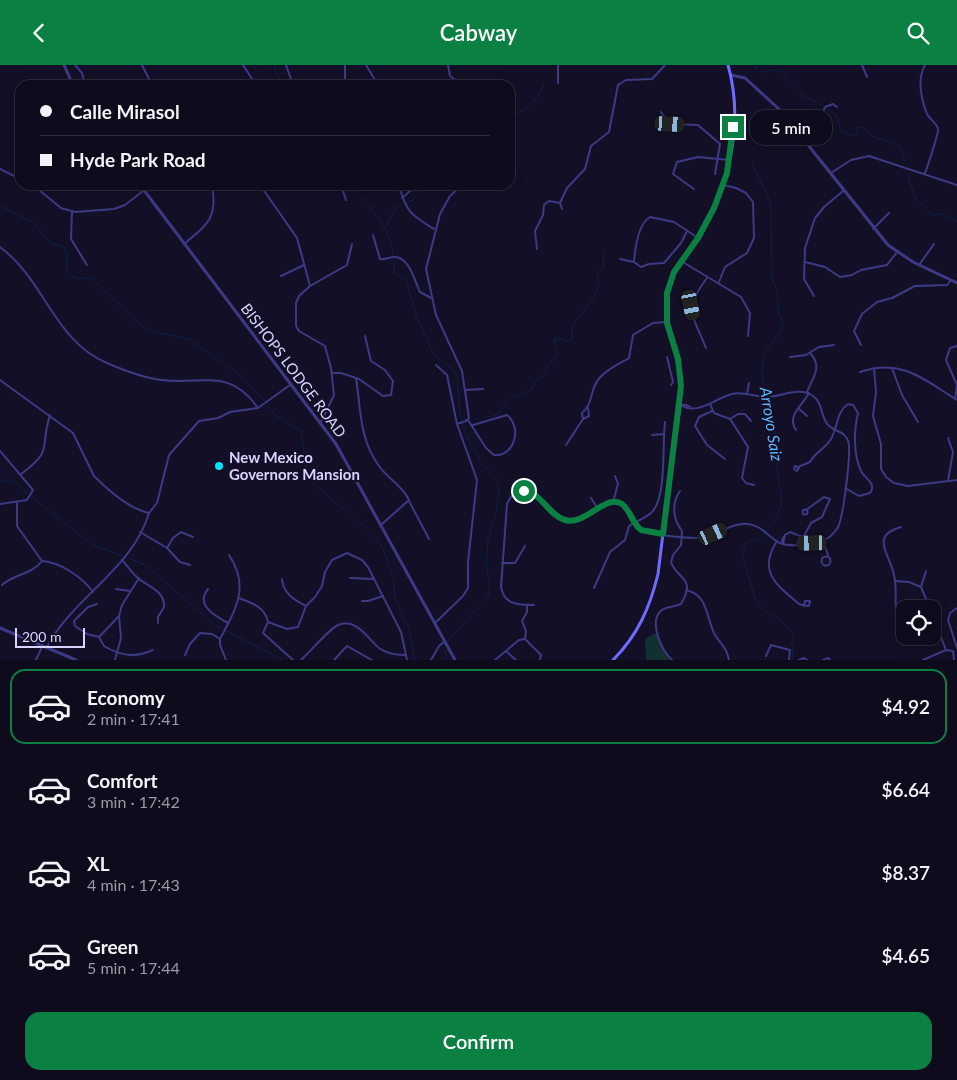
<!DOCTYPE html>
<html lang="en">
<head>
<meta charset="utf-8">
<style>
  body { margin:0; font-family:Lato,sans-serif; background:#171425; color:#f1f3f6; height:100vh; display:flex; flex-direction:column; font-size:19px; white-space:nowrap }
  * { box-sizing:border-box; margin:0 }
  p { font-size:16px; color:#9b9ba3 }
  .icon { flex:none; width:28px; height:28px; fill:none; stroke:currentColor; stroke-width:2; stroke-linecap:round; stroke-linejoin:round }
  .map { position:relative; height:595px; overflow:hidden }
  .details { display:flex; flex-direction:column; background:#0e0b1c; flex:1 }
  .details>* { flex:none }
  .hud { position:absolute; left:15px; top:15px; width:500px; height:110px; border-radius:15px; box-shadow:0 2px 12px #0003,0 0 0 1px #2e2b3b; display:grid; align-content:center; height:110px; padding:0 25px; background:#0e0b1c }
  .tools { position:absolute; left:896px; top:535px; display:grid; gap:10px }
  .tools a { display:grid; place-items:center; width:45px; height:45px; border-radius:10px; background:#0e0b1c; box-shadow:0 2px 12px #0003,0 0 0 1px #2e2b3b; font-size:25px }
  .scale { position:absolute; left:15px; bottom:12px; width:70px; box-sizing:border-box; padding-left:5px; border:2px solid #d9d4ff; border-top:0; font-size:14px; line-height:18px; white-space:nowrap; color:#d9d4ff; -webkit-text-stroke:4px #130f26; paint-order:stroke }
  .end { position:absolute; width:22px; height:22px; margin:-11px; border:6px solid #0b8043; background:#fff; box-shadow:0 0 0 2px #fff }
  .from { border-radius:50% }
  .bubble { position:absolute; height:35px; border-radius:15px; background:#0e0b1c; box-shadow:0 2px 12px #0003,0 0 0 1px #2e2b3b; font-size:16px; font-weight:600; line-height:35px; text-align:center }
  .car { position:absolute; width:15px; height:30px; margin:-15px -8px; border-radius:6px; box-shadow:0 0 4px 1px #0007; background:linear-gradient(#222 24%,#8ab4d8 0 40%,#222 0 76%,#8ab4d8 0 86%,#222 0) }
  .hud b { display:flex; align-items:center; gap:18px; height:48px; font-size:19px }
  .hud b+b { border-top:1px solid #2e2b3b }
  .hud i { width:12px; height:12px; background:#f1f3f6 }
  ul { padding:9px 0 0; list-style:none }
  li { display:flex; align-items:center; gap:15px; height:75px; margin:0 10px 8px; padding:0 15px; border:2px solid transparent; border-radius:15px }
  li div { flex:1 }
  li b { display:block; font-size:19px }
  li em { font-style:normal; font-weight:600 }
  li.on { border-color:#0b8043 }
  li>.icon { width:45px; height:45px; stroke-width:1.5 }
  .cta { display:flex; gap:10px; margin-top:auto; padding:10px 25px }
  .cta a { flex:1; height:58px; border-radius:15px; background:#0b8043; color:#fff; font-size:20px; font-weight:600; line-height:58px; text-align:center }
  header { display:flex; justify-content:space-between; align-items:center; height:65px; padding:0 25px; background:#0b8043; color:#fff; font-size:22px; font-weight:600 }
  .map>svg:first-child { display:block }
</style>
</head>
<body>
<header><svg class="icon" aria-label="back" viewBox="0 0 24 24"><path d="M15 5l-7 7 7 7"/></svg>Cabway<svg class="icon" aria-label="search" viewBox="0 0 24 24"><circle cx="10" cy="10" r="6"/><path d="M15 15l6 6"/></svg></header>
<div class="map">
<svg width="957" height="595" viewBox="0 0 957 595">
  <rect width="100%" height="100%" fill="#130f26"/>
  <path fill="#12302f" d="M656,568L669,595H646L645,574Z"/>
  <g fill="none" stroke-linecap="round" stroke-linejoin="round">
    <g stroke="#0c2248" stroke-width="1">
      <path d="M253,0L264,20"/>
      <path d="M276,0L274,5L284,20"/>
      <path d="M756,0V4L760,7L778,5L784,8C791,28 821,38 837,51L841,67L855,71L859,62L865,63L872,71L900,81L905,97"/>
      <path d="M510,51C528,45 537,36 544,19"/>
      <path d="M752,98C757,113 767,126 771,141L772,213L777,225L779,250L783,256L781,265L764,288L762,303L763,318L775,365L777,404L782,436L778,450L759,476H748L742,490L755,533L765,546L781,555L794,570L792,595"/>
      <path d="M907,107L915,133L932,150L941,149L957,156"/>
      <path d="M352,120C367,141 391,162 393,189"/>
      <path d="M406,138L413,135L425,120"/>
      <path d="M0,141L33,157L50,178L64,182L67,189L66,204C73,216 80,213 92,213L139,259L154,267L189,274L241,311L266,337"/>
      <path d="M385,163L393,148L401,139"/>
      <path d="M394,195V207L406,216L417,253L432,286L437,293L452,303L457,311L460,348L465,368L480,396L497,415L499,426L496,447L488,475L486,500L490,521L488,531L448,576"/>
      <path d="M268,340L275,350L301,366L307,409L315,420L365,462L382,481L394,514V531L409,564L415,595"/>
      <path d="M484,353L497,350L511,332L531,325L536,316L546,309V303L557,290L554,275L560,273L568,276L572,274V261L594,232L599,218L597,209L604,202L603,190L606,186"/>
      <path d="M467,372L475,367"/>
      <path d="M0,404L29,430"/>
      <path d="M0,416L12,417"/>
      <path d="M33,433L93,480L123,491"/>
      <path d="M128,493L145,500L215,560L283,595"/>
      <path d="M445,595L446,585"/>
    </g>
    <g stroke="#3d3a85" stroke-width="2">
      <path d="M75,0L82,8L85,20"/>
      <path d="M142,0L152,20"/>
      <path d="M243,0L256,20"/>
      <path d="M286,0L293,20"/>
      <path d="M366,0L378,20"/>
      <path d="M448,0L450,11L462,20"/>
      <path d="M862,0L867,12"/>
      <path d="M558,18V0"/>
      <path d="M345,20V0"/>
      <path d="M661,47L670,59L698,60L720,79L715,109"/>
      <path d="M510,54L515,62L510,71"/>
      <path d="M793,61L805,51L822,49L825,42L833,39L837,42"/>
      <path d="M0,104L20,114"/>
      <path d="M831,108L851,95L869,91L957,120"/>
      <path d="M925,108C927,103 939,67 938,64C937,58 930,55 927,49C921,34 917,14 925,0"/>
      <path d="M33,120L61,143L75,147L114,144L125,140L143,126"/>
      <path d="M260,120L297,173L310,221L299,231L296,238V261L299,266L325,281L331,303L334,330L321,357"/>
      <path d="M341,120L346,135"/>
      <path d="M399,120C406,147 411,150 434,164"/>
      <path d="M694,124L673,109L677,97L698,92L729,95"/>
      <path d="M402,133L417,120"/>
      <path d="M560,138L562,144"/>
      <path d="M72,147L71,174L87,200"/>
      <path d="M873,164L889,148"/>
      <path d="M373,170L380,194C386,195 391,191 396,192C410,194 415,217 420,227L431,233"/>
      <path d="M184,179C208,159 218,153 212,120"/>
      <path d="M0,182C44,214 55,277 107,298C123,305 144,313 162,315C203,320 229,302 258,343"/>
      <path d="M537,184L535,166L543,150L544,140L549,136L560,138L567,123L585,104L591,81L609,67L618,20L626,15L652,14L665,0"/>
      <path d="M620,194L634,197L641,202L649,199L664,198L681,178L687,166"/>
      <path d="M681,196L741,232L750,248L748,271"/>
      <path d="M634,197C635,184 638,159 650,152L674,157L698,173"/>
      <path d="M805,197L825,202L840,212L852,210L861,205L887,200L897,187"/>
      <path d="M919,200L934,179"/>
      <path d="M281,211L304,200"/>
      <path d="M719,217L725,202L747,188L754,173L753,137L746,128L736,123L724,120"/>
      <path d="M310,221L347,200L352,179"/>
      <path d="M814,231L804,214L805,183L815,153L824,142L843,126"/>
      <path d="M861,280L854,266L862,249L877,237L892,233L915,221L947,220L951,215"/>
      <path d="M706,283C692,248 683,245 707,213"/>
      <path d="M667,292L673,317L671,320"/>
      <path d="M790,292L806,290L819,282L834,280"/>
      <path d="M874,303L876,327L873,351L881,379V404L886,412L894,418L908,421L957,415"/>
      <path d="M892,303L902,330L918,357"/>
      <path d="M860,307C902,293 923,314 957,335"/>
      <path d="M332,308H341L359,314L383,331L391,330L393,316L385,305L371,296L365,271"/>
      <path d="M356,313C361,344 359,374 379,401C388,414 403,421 409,435L382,459"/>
      <path d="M0,315L73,368L94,411C108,425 129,444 149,448L157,438L169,390L199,356L218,353L230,347L258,343L290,320"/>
      <path d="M465,325L483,324"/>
      <path d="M807,327C812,313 823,303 811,289"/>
      <path d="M747,329L749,318"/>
      <path d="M955,334L957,320L946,295L950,283L957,281"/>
      <path d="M710,339L714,348L730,354L748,382L742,413L746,418L754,420"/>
      <path d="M680,340H686L690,342"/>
      <path d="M798,343L807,351"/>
      <path d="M712,346L699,352L695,361L707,380L725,394"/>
      <path d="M583,354L582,348C592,339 590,331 595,320C601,307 617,300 629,293L633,270L653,258L667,257"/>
      <path d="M730,354L738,349H745L751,356"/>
      <path d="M468,355L486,383L494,390C514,392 523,363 507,350L473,360"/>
      <path d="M457,359L466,356L469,353L462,306L436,250L426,204L440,149L450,131L462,120"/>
      <path d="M796,365C786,351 803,340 809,328"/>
      <path d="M652,370L664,369"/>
      <path d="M948,373L953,387L948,416"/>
      <path d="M566,380L583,354L589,351L588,343"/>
      <path d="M0,386L33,425L27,435L0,439"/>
      <path d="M795,401L799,403L797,406L794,404Z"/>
      <path d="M798,402L810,397C815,387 825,384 831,374C838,362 836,347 848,339L853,340L858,348C854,365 853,389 861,406C865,414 877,418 870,428L859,431L845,423"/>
      <path d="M21,409C55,384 39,383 50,350"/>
      <path d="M591,433L598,444"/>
      <path d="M409,436L429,474"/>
      <path d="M613,437L618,419L615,411"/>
      <path d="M17,438V461L42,496C60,497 82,512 93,527"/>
      <circle cx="805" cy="447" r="2.5"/>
      <path d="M642,465L655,467"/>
      <path d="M140,467L167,483L180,497L190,500"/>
      <path d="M785,470L790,467L800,471H804L811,458L822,452L830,434L824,432L806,445"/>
      <path d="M785,470L783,479L782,475Z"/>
      <path d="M777,476C757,507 777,520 799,539C802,540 805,541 809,541L810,536H805L804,541"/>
      <path d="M823,476L828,490"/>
      <path d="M167,483L173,473L181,467L193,472"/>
      <circle cx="826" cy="496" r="4.5"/>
      <path d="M123,496C128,502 133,509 139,514C149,522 165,526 164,542L158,552V558"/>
      <path d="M502,498H515L525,481"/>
      <path d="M350,513L374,514"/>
      <path d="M282,514C283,528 294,535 306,541"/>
      <path d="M895,516L909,517L921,522"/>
      <path d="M2,520C13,509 32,510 42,496"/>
      <path d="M921,522L930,544"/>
      <path d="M921,522L926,506"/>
      <path d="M594,523L610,487L625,475L629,461C636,456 646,453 652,447C667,432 662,378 665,357"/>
      <path d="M116,524L130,526"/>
      <path d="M208,524C195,540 215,551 228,558"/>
      <path d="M686,525C708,530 706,551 714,568C720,580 726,580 729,595"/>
      <path d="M239,533C252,538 265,542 268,557"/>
      <path d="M362,536H368L383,531"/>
      <path d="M97,539L88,542L74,556L75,561L87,569L99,572L119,551L122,540L139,513"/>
      <path d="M534,540C519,540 504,540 501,522L507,439C523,402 549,452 566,456C586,460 600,432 618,438C630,441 630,457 639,464C646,470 687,473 698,473C716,473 730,457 748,459C763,461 768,472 780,478C789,482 812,480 821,477C828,474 834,469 838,462C843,453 852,385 848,376C845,366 835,367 828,360C820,352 824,339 813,331C799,321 781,332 766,332C754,332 744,326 732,329C715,333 698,351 680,340"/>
      <path d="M957,543L950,548L948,555L957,583"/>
      <path d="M896,546C895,534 897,522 894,510C890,489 869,471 901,462"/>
      <path d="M932,550L946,585"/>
      <path d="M268,557L287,564L298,562L306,541L315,532L322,521L325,507L332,495L347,488L362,495L368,502L401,567L407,595"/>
      <path d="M268,557L263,568L293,595"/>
      <path d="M435,558L463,531L468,523V497L477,415L457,359L447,310L436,300"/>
      <path d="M99,572L104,581C121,591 135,593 153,585"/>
      <path d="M525,574L526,566L522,556L527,547V541"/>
      <path d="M525,574L541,590L540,595"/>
      <path d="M47,582C73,532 132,505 149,448"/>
      <path d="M506,586L516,595"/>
      <path d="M185,590L190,579L200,568L212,569L220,574"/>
      <path d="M766,591L771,580L790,585L789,595"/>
      <path d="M36,595L42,582"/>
      <path d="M115,595L121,573L119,551"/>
      <path d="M226,595L220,580V574C236,544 250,521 229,490"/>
      <path d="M301,595C311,586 327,566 338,560C356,552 368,574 379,583C387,589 396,590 405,590"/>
      <path d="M334,595L347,581L372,595"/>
      <path d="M431,595L439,581L445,576"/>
      <path d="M495,595L519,575L525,574"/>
      <path d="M672,595C661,586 648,555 662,545C667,541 675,542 681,539C697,512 677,515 671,497L673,490L681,480L682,466C673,454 671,439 680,426"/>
      <path d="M799,595L804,593L807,595"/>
      <path d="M823,595L828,593L830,595"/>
      <path d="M923,595L946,585L953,586L954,595"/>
    </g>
    <g stroke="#3d3a85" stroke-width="3">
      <path d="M64,0L73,20"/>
      <path d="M731,10L745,13L780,45L888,180L913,197L957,218"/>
      <path d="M140,120L336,379L455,595"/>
      <path d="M0,563L76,595"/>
    </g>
    <path stroke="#6f6bff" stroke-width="3" d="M613,595C638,570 650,542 658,509C663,471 667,433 672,395C676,372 680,348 681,324C681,288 658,255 669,219C675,200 690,185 701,168C730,118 744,56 728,0"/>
  </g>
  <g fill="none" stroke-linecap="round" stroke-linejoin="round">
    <path stroke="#0b8043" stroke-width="6" d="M524,426C542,428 548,450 565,455C585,461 606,428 622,439C631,446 632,458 641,465L663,469L681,321L678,294L667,258V228L674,207L698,173L714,143L727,108L733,62"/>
  </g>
  <circle fill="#00e5ff" stroke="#130f26" stroke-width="2" cx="219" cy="401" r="5"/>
  <g text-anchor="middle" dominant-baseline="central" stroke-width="4" stroke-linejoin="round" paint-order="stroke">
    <g font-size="15" fill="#d9d4ff" stroke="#130f26">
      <text transform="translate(294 305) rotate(53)">BISHOPS LODGE ROAD</text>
    </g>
    <g font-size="15" font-weight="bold" fill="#d9d4ff" stroke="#130f26" text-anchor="start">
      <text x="229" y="392">New Mexico<tspan x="229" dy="17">Governors Mansion</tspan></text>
    </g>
    <g font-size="16" font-style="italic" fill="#62b6ff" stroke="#130f26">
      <text transform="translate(772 359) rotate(81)">Arroyo Saiz</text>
    </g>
  </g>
</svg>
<div class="tools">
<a><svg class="icon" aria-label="locate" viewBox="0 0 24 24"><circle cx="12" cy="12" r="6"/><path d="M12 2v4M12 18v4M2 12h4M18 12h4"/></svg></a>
</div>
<div class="scale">200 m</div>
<i class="end from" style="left:524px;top:426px"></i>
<i class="end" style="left:733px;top:62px"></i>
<div class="bubble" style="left:750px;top:45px;width:82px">5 min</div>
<i class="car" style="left:670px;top:59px;rotate:93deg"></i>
<i class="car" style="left:691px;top:240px;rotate:169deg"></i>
<i class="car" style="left:713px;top:469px;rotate:65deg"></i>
<i class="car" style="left:812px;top:478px;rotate:269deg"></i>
<div class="hud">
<b><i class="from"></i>Calle Mirasol</b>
<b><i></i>Hyde Park Road</b>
</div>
</div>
<section class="details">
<ul>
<li class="on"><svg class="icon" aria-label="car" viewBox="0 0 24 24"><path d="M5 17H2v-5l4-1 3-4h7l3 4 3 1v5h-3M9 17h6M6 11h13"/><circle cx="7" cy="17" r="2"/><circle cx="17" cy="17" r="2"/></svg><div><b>Economy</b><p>2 min · 17:41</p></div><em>$4.92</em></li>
<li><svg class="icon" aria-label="car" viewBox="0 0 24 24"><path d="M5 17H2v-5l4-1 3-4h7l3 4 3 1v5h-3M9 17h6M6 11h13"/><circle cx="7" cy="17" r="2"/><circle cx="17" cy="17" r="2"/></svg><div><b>Comfort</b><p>3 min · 17:42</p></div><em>$6.64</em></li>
<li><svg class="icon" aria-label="car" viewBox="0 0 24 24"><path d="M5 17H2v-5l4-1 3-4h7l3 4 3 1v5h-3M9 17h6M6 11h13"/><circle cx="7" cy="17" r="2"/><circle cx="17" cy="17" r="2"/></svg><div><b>XL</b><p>4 min · 17:43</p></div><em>$8.37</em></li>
<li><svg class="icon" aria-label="car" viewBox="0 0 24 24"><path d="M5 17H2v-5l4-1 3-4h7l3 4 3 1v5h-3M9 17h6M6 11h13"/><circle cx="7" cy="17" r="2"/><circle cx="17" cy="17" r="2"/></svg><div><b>Green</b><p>5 min · 17:44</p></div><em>$4.65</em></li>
</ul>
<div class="cta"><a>Confirm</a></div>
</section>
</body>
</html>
